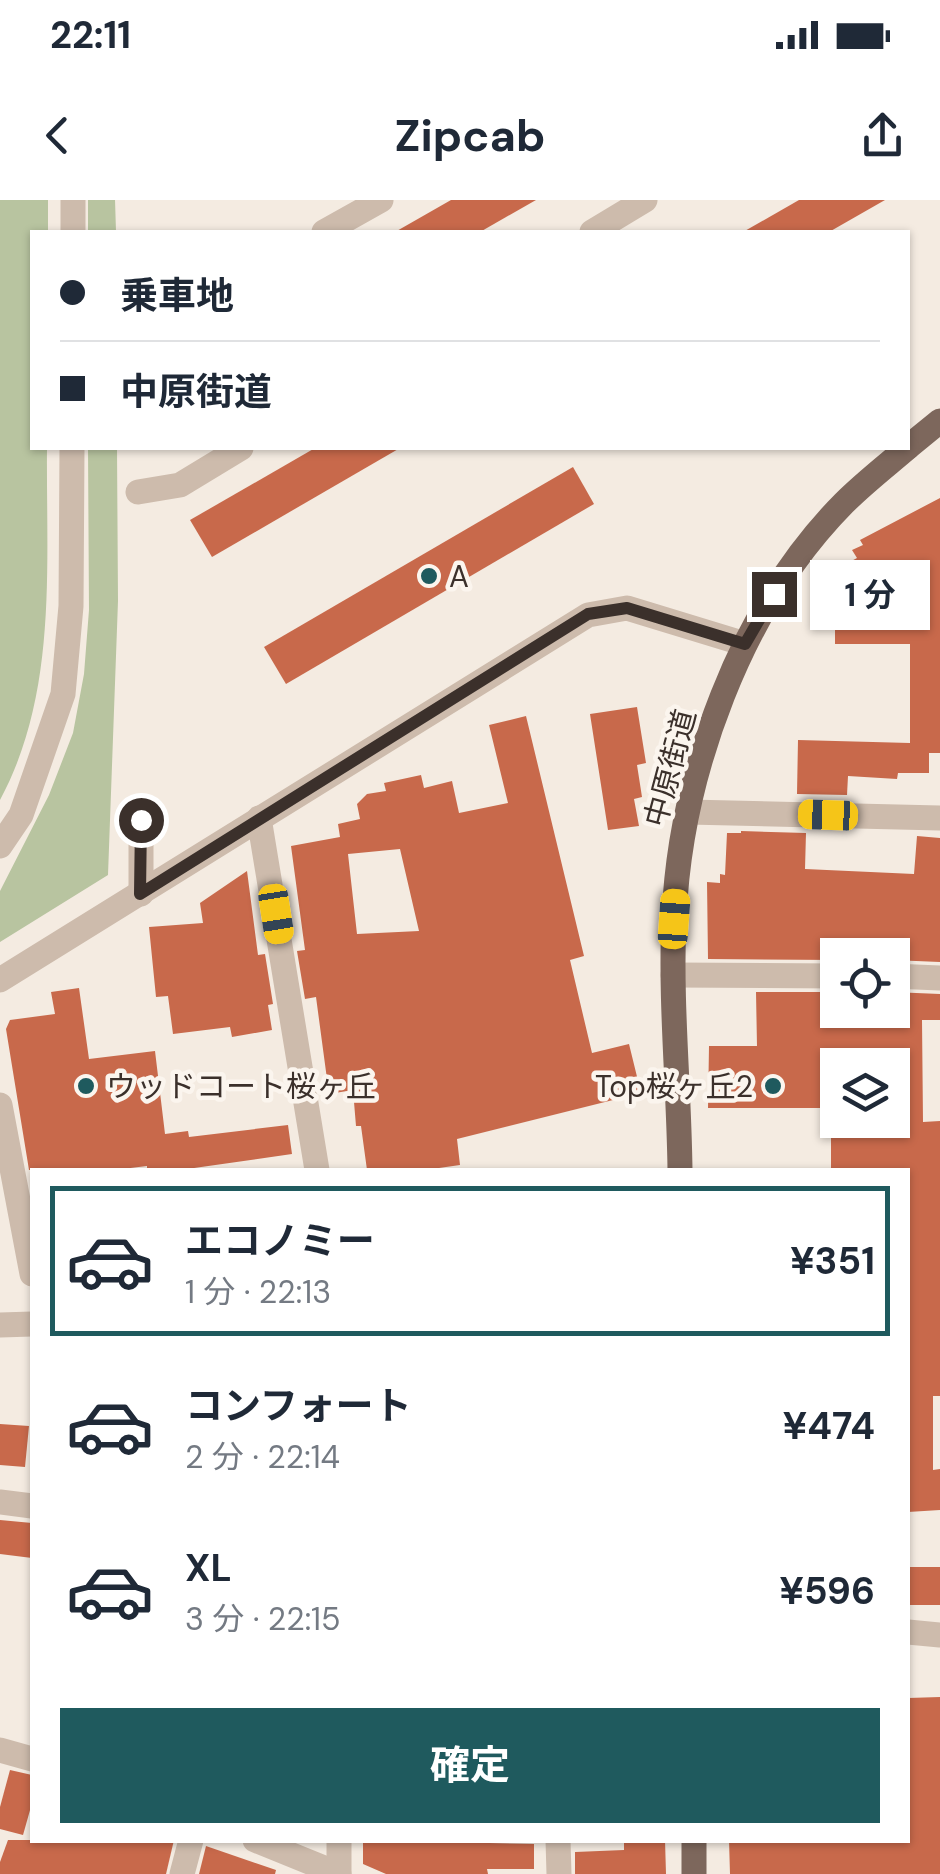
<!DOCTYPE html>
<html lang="ja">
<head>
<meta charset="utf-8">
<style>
  body { margin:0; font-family:"DM Sans","Noto Sans JP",sans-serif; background:#f6f6f7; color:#1f2937; height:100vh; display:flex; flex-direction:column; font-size:38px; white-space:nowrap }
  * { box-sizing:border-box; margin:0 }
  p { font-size:32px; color:#747a83 }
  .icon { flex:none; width:55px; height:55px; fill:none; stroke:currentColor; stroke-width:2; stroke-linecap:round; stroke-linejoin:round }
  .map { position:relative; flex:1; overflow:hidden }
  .details { position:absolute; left:30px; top:968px; width:880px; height:675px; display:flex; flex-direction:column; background:#fff; border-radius:0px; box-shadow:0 2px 8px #0004 }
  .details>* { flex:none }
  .guide { position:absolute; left:30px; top:30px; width:880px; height:220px; border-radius:0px; box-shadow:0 2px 8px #0004; display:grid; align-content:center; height:220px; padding:0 30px; background:#fff }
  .buttons { position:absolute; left:820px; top:738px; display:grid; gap:20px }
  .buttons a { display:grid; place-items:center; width:90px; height:90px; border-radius:0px; background:#fff; box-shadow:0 2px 8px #0004; font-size:50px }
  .end { position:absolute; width:45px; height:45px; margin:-22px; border:12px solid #3b302b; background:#fff; box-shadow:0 0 0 5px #fff }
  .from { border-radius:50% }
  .bubble { position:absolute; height:70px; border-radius:0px; background:#fff; box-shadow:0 2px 8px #0004; font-size:32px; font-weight:700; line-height:70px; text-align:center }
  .car { position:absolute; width:30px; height:60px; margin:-30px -15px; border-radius:12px; box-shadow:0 0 8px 2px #0007; background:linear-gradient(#f5c518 24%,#345 0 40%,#f5c518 0 76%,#345 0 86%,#f5c518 0) }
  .guide b { display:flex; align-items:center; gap:35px; height:95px; font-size:38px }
  .guide b+b { border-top:2px solid #e0e1e3 }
  .guide i { width:25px; height:25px; background:#1f2937 }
  ul { padding:18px 0 0; list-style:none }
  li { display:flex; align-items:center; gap:30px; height:150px; margin:0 20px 15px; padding:0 10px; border:5px solid transparent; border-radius:0px }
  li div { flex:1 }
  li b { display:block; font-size:38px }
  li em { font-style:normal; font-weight:700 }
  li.active { border-color:#1f5a5e }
  li>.icon { width:90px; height:90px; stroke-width:1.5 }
  .primary-button { display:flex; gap:20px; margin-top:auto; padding:20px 30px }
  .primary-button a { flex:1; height:115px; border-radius:0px; background:#1f5a5e; color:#fff; font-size:40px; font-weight:700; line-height:115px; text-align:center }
  .status { display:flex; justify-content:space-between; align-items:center; height:70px; padding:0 50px; background:#fff; direction:ltr }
  .status svg { height:28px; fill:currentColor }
  header { display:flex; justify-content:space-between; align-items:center; height:130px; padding:0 30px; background:#fff; font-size:45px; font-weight:700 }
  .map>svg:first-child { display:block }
</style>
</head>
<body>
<div class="status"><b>22:11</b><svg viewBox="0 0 49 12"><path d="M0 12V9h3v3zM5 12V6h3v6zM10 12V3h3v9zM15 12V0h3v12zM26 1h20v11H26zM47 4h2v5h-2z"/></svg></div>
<header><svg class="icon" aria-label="back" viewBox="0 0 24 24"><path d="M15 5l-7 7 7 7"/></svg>Zipcab<svg class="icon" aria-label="share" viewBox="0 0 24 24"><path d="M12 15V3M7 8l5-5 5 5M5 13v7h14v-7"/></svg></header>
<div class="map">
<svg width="940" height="1674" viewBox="0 0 940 1674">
  <rect width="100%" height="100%" fill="#f4ebe1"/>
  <g fill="#b8c4a0">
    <path d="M0,0H48V32H32V248H47C46,367 58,492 0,600Z"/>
    <path d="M88,0H115L116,32H88Z"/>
    <path d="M88,248H117L118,401L108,675L0,742V691L49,595L73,533L84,474L89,410Z"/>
  </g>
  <g fill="#c8694b" fill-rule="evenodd">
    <path d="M451,0H536L480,32H395Z"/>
    <path d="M799,0H885L829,32H743Z"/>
    <path d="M315,248H400L212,357L190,320Z"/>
    <path d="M573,267L594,304L286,484L264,447Z"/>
    <path d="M940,298V553H929V573H898L897,579L848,576L847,595L797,594L798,540L910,543V444H835V394H859L844,365L857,358L852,350L863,345L860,340Z"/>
    <path d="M637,507L646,563L637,565L642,597L634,599L639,626L608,630L590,514Z"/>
    <path d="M526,516L584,756L570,760L592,853L629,844L641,893L457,939L460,965L425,970H367L361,926H356L353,890L329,894L316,797L305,799L297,751L305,750L291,646L340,637L338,624L360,619L357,604L367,594L386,591L384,583L421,575L424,588L452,581L459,613L508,603L489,525ZM400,649L419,731L357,734L348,654Z"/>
    <path d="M741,631L806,633L805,669L914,674L917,636L940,638V762L892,760V755H838V760L708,759L707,682L720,683V674L725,675L727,633H741Z"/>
    <path d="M247,671L258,755L265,754L273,804L268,805L272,830L232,837L230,827L173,834L168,796L156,797L149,727L203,723L200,703Z"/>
    <path d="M79,788L89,859L155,851L165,934L188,931L189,937L288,925L292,954L180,970H147V966L114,970H29L6,829L10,820L55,814L51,792Z"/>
    <path d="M756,792H838V810H892V792L940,794V820H922L923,922L940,921V1196H933V1270L940,1269V1310L908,1312V970H831V922H892V865H838V908H708L709,846H757Z"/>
    <path d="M0,1224L29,1226L25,1267L0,1265Z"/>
    <path d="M0,1320L32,1323V1358L0,1354Z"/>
    <rect x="908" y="1367" width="32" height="38"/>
    <path d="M940,1497V1674H730L729,1640H908V1498Z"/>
    <path d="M10,1570L32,1575V1603L23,1635L0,1629V1607Z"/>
    <path d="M8,1640H174L166,1674H0V1662Z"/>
    <path d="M363,1640L534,1644V1669H487L488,1674H386L363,1664Z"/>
    <path d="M624,1640H665L666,1674H575V1652L624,1650Z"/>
    <path d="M206,1646L276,1670L275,1674H199Z"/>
  </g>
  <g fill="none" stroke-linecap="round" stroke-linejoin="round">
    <g stroke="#cdbbac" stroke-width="25">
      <path d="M73,32V0"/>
      <path d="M324,32L381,0"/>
      <path d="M592,32L645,0"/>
      <path d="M138,292L180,285L241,248"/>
      <path d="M688,612L940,618"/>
      <path d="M259,618L317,970"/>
      <path d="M0,646L21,615L63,494L71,406L72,248"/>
      <path d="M141,694V620"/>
      <path d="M673,775L838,776"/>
      <path d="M892,776L940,778"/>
      <path d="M0,780L588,415L627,408L745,444"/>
      <path d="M0,905L32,1074"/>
      <path d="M0,1125L32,1124"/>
      <path d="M0,1302L32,1306"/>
      <path d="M908,1432L940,1435"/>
      <path d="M0,1550L32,1559"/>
      <path d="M255,1640L339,1674"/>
      <path d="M339,1640V1674"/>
      <path d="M558,1640L559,1674"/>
      <path d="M182,1674L191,1640"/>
    </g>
    <g stroke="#7d675c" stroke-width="25">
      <path d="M908,247L940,221"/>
      <path d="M680,970C679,886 670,802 674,718C680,574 741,407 844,303C864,283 886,266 907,248"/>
      <path d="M694,1640V1674"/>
    </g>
  </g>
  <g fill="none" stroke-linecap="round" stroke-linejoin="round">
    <path stroke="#3b302b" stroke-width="12" d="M141,620L140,694L588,414L627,408L745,444L774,394"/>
  </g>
  <g fill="#1f5a5e" stroke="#fbf5ee" stroke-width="4">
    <circle cx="429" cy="376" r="10"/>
    <circle cx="86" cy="886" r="10"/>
    <circle cx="773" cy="886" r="10"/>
  </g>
  <g text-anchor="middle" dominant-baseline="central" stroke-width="9" stroke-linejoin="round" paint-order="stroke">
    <g font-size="30" fill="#3b302b" stroke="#fbf5ee" text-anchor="start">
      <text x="449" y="376">A</text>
      <text x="106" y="886">ウッドコート桜ヶ丘</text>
      <text x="753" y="886" text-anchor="end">Top桜ヶ丘2</text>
    </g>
    <g font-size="30" fill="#3b302b" stroke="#fbf5ee">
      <text transform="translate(670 568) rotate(-75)">中原街道</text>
    </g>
  </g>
</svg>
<div class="buttons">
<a><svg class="icon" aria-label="locate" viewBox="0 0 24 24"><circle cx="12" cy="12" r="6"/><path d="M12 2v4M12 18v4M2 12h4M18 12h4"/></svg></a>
<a><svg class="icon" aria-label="layers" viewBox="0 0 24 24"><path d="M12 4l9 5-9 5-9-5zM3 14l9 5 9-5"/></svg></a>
</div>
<i class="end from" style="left:141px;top:620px"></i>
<i class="end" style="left:774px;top:394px"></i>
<div class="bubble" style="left:810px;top:360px;width:120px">1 分</div>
<i class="car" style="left:828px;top:615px;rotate:272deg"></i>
<i class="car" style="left:276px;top:714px;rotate:171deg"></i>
<i class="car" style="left:674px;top:719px;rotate:4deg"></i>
<div class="guide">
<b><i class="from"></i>乗車地</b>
<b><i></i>中原街道</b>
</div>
<section class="details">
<ul>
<li class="active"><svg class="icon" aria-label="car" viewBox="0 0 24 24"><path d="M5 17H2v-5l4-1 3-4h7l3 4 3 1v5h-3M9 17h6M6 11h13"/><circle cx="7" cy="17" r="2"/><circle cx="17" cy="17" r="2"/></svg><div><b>エコノミー</b><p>1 分 · 22:13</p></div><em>¥351</em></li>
<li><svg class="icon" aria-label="car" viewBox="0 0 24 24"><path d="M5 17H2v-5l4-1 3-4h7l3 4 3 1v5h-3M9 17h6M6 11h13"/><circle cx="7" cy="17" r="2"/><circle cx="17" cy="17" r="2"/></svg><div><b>コンフォート</b><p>2 分 · 22:14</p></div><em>¥474</em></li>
<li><svg class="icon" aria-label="car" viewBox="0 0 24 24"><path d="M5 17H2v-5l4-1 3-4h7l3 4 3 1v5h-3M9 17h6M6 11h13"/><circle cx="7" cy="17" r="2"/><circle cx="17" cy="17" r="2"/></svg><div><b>XL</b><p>3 分 · 22:15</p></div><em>¥596</em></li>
</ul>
<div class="primary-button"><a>確定</a></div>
</section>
</div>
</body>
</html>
